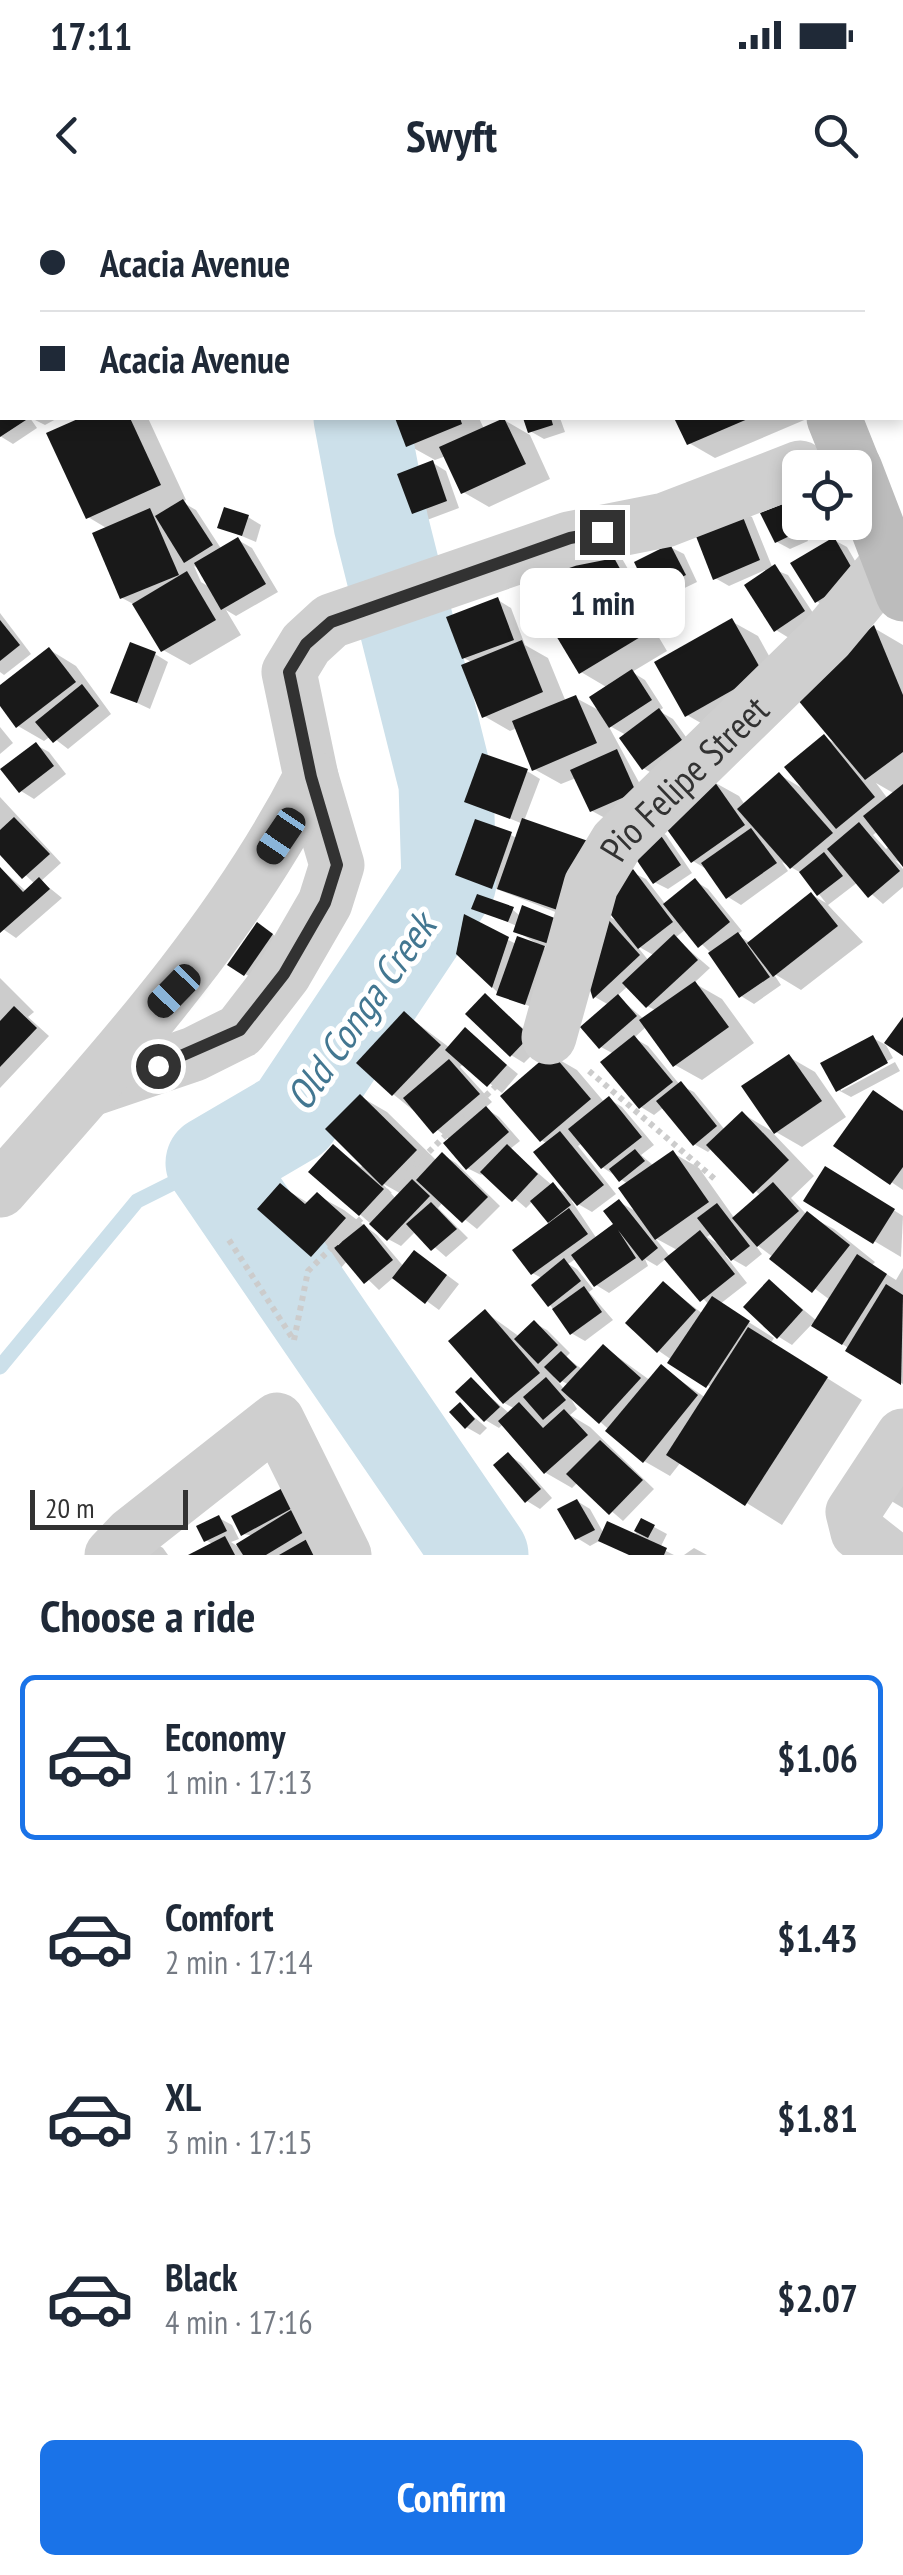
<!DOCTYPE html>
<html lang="en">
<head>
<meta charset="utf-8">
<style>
  body { margin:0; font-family:"PT Sans Narrow",sans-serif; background:#f6f6f7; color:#1f2937; height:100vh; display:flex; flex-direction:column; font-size:38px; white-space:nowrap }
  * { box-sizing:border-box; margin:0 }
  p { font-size:32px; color:#747a83 }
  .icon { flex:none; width:55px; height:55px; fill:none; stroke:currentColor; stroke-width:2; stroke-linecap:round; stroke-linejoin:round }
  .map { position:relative; height:1355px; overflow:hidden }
  .panel { display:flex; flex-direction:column; background:#fff; flex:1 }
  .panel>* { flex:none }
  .guide { position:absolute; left:0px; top:0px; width:905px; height:220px; box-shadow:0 5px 15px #0003; display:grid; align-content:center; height:220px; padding:0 40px; background:#fff }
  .tools { position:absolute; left:782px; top:250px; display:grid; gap:20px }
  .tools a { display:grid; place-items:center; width:90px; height:90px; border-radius:15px; background:#fff; box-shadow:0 5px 15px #0003; font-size:50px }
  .scale { position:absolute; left:30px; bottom:25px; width:158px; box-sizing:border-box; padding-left:10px; border:5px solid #323232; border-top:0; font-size:28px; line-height:35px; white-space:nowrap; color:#323232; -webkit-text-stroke:8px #fff; paint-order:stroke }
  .end { position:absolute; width:45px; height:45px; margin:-22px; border:12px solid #323232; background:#fff; box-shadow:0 0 0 5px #fff }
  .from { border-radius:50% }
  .bubble { position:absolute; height:70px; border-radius:15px; background:#fff; box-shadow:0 5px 15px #0003; font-size:32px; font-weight:800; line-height:70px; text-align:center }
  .car { position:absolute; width:30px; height:60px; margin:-30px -15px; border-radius:12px; box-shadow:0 0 8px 2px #0007; background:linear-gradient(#222 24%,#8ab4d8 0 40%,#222 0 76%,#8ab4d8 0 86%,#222 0) }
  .guide b { display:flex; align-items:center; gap:35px; height:95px; font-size:38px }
  .guide b+b { border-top:2px solid #e0e1e3 }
  .guide i { width:25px; height:25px; background:#1f2937 }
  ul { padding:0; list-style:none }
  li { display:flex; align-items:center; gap:30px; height:165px; margin:0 20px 15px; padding:0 20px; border:5px solid transparent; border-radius:15px }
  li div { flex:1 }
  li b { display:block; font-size:38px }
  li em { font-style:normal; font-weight:800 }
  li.current { border-color:#1a73e8 }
  li>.icon { width:90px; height:90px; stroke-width:1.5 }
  h2 { padding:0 40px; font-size:45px; line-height:120px }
  .action { display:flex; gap:20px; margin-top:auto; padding:20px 40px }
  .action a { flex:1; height:115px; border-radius:15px; background:#1a73e8; color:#fff; font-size:40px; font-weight:800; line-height:115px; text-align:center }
  .status { display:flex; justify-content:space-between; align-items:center; height:70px; padding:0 50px; background:#fff; direction:ltr }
  .status svg { height:28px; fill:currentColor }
  header { display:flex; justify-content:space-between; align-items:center; height:130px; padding:0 40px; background:#fff; font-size:45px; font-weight:800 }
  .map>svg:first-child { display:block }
</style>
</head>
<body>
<div class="status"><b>17:11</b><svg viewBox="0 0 49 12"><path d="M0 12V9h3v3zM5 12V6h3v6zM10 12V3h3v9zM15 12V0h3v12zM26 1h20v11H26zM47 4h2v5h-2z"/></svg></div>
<header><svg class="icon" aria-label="back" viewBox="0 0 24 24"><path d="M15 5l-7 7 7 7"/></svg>Swyft<svg class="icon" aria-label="search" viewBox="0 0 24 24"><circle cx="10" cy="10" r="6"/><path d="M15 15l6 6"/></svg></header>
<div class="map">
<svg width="903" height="1355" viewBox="0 0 903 1355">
  <rect width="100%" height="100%" fill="#fff"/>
  <g fill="#0003" fill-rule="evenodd">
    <path d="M52,0H74L77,2H47Z"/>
    <path d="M129,0H191L192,2H130Z"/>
    <path d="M196,0H231L232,2H197Z"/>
    <path d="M507,0H737L738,2H497Z"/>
    <path d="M828,0H903V63L902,2Z"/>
    <path d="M0,64L2,218H30L37,228L13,244L0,236Z"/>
    <path d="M31,218H58L45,225Z"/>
    <path d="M86,218H148L186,300L182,302L196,310L222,350L238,340L252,348L278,392L236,416L226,410L241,435L190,465L163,450L137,406L122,398L108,329L88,317L50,234ZM194,366L201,370L211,388L201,382Z"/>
    <path d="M397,218H479L484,229L504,220L530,235L550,279L489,307L463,292L446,256L435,260L408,245Z"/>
    <path d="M526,218H560L565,232L544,239L530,231Z"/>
    <path d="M677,218H809L715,258L689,243Z"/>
    <path d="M433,263L446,271L459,308L427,320L414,312Z"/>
    <path d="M782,306L796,314L808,341L790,349L777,342Z"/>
    <path d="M738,310L752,317L773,369L788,375L817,419L789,438L776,430L765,370L729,386L715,378Z"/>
    <path d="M248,317L261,325L256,342L220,327Z"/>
    <path d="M834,340L847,347L869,385L830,409L816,401Z"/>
    <path d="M670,347L684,354L697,382L664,398L651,391Z"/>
    <path d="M620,355L636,383L599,404L581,393L588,406L560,422L546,414L558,367L575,377L570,368Z"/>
    <path d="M619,399L645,414L667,451L632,472L645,480L663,508L659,511L673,519L694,548L657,576L643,568L626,535L608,525L648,599L605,618L592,611L576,578L561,584L534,569L517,528L510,531L484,516L473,463L464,458L498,400L511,408L525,445L548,458L566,502L576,498L602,512L608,488L581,472Z"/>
    <path d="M0,413L31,454L4,475L0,472Z"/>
    <path d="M731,421L758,436L787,488L713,530L687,515Z"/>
    <path d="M874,428L903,445V664L895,660L903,669V687L883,704L858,682L828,705L863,742L801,790L773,773L781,785L754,804L741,796L710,752L686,729L675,738L710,768L694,783L722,799L754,843L702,880L675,865L647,826L634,838L648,846L680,885L694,892L725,930L743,914L770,930L814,976L791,998L807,1015L834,1029L875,1062L872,1065L896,1080L903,1068V1184L812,1124L792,1145L779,1137L746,1107L770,1082L817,1121L830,1100L753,1042L762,1054L746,1067L725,1055L747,1083L720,1104L774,1138L771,1143L862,1200L782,1325L681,1262L670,1276L644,1261L567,1192L577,1209L570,1215L590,1227L654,1289L623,1321L578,1282L572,1288L546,1273L503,1224L499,1228L482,1218L471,1180L510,1214L515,1209L499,1200L485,1112L520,1137L534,1123L547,1130L570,1153L566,1157L583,1170L604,1147L651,1181L662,1168L706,1198L712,1188L659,1151L664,1084L703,1114L709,1105L667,1058L657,1066L645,1059L648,1066L609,1093L596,1085L577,1058L568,1064L577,1069L593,1089L589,1092L613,1120L585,1141L571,1133L550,1105L542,1078L532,1073L552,1024L533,1001L526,1008L484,972L481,975L467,968L450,940L393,894L405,814L450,848L466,831L518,874L502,893L464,863L460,867L492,902L485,908L499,917L520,941L510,949L553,986L572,996L548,944L541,940L551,855L577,870L605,903L609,899L622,907L654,945L641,955L654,966L673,953L699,968L735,1019L761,996L712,948L708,952L694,944L664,907L654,915L641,907L614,854L601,847L609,805L595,797L585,764L594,727L458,674L511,635L518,639L523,624L467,601L527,571L540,579L524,621L646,679L666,705L695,681L708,689L742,731L737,735L751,743L812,695L826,703L803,674L782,662L788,671L741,705L728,697L708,670L693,661L712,581L739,596L745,605L780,575L805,590L824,537L839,546ZM876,583L895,594L888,599ZM878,631L890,646L886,649L873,635ZM602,699L620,723L598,710ZM636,745L655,756L649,761ZM628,786L647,806L657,811L645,820L617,796ZM582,943L602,967L628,984L639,1013L619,1002L617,1025L597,1039L571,1000L592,1012L616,994L578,946ZM712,1033L721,1046L707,1037ZM655,1038L679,1051L671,1058ZM554,1177H555L569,1185L565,1190Z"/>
    <path d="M50,450L76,466L111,514L68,549L51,536L44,541L18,526L0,502V488Z"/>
    <path d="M155,454L168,462L150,509L114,492Z"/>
    <path d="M0,527L13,543L0,554Z"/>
    <path d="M36,545L49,552L66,574L34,599L21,591Z"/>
    <path d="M0,597L61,663L41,681L62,698L16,738L0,727V668L27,692L35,684L0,651Z"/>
    <path d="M653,627L666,635L692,673L668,689L654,682Z"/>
    <path d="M474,708L513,710L562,750L537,744L558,756L539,810L499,794L459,753L466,718L516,744L536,743L516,731L517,726Z"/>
    <path d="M271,733L285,743L258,781L245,774Z"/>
    <path d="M0,778L34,812L28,817L49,836L0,888Z"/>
    <path d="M486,796L542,845L524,863L511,855Z"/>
    <path d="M873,838L886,845L893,858L841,886V891L895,862L900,871L851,897L838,890Z"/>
    <path d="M789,857L815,872L846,917L802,947L776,932Z"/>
    <path d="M874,893L903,910V990L837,945Z"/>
    <path d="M361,897L387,912L437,961L443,955L456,963L500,1006L477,1029L443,1002L438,1008L468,1038L446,1057L416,1031L401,1046L388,1039L312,972L334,947L361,967L364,964ZM382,983L403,995L397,1000Z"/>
    <path d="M852,984L903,1016L901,1057L807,1001Z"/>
    <path d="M280,986L310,1004L317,995L344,1010L377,1035L404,1067L428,1061L459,1084L439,1110L394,1077L379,1090L348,1060L339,1070L313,1055Z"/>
    <path d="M460,1205L487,1228L480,1235L466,1227Z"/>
    <path d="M508,1255L521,1263L552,1298L540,1309L527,1301Z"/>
    <path d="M903,1264V1308L883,1296Z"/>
    <path d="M288,1288L324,1355H193L214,1345L206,1340L219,1318L232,1325L239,1339L231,1342L237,1346L254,1336L243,1334Z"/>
    <path d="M577,1301L590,1309L604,1334L634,1336L642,1321L654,1327L667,1334L660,1348L674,1355H631L601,1340L590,1346L577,1338Z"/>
    <path d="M150,1340L163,1348L168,1355H144Z"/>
    <path d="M694,1348L707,1355H684Z"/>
  </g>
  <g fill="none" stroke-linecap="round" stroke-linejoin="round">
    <path stroke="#cce0ea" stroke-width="15" d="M0,1167L137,1001L213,963"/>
    <g stroke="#cce0ea" stroke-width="95">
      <path d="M318,0L322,2"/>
      <path d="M457,2L470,0"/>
      <path d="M361,218L381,324L446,583L449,682L293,916L213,963L481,1355"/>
    </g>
  </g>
  <g fill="#191919">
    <path d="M0,218H24L26,220L0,237Z"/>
    <path d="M80,218H130L161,285L86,319L46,233Z"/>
    <path d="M395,218H460L462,224L406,247Z"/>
    <path d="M504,218L526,264L461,294L439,247Z"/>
    <path d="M523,218H551L553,225L528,233Z"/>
    <path d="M674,218H750L687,245Z"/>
    <path d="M433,260L447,301L412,314L397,274Z"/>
    <path d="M183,299L213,345L184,363L155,316Z"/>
    <path d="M783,304L796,333L775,343L760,313Z"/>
    <path d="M224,307L249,315L242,336L217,328Z"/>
    <path d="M739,307L760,360L713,380L692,326Z"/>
    <path d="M150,308L179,375L120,399L92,333Z"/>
    <path d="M238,337L266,384L221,410L194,363Z"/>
    <path d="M834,337L857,377L815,403L790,363Z"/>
    <path d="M670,344L686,375L649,393L634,362Z"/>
    <path d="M607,345L624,376L584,398L567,367Z"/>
    <path d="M558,364L576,399L545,416L526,381Z"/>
    <path d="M775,364L805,411L774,432L744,385Z"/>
    <path d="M187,371L216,420L161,452L132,404Z"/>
    <path d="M619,396L642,436L579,474L555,434Z"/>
    <path d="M498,397L514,440L462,459L446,417Z"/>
    <path d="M732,418L763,473L685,517L654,462Z"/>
    <path d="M0,420L20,445L0,461Z"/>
    <path d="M874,425L903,495V552L865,580L792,493Z"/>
    <path d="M522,440L543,492L482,518L461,465Z"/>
    <path d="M130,442L156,452L137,503L110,493Z"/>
    <path d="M49,447L76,482L16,528L0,506V485Z"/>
    <path d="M632,469L652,500L609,528L589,497Z"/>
    <path d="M82,484L99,506L53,543L35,522Z"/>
    <path d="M576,495L597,543L532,571L512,521Z"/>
    <path d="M659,508L682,540L642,570L619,538Z"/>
    <path d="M824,534L875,597L836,629L784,567Z"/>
    <path d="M36,542L54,566L19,593L0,569Z"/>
    <path d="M617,549L636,592L590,612L570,570Z"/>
    <path d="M482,553L528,569L510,619L464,602Z"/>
    <path d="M779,572L833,633L790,669L737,609Z"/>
    <path d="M712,578L745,625L691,663L658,617Z"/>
    <path d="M903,584V667L863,616Z"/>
    <path d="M14,617L50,654L22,679L0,655V630Z"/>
    <path d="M522,618L591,642L566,713L497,689Z"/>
    <path d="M475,619L512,632L492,689L455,675Z"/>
    <path d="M859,622L900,671L868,698L827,649Z"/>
    <path d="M653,624L681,665L653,684L625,643Z"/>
    <path d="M751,628L777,663L726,699L701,663Z"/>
    <path d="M824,652L843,676L817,696L799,672Z"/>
    <path d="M0,667L23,692L39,677L50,689L0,733Z"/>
    <path d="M633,669L673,722L638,749L596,696Z"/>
    <path d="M695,678L730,722L698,748L663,704Z"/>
    <path d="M811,692L838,726L773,777L747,743Z"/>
    <path d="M477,694L514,707L508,722L471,709Z"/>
    <path d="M522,705L557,719L549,744L513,732Z"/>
    <path d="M597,707L640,755L593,799L582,764Z"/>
    <path d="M464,714L509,737L492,788L456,754Z"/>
    <path d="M257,722L273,734L244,776L227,765Z"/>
    <path d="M738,732L770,777L739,798L708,753Z"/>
    <path d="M674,734L698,760L646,808L622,783Z"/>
    <path d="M517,736L545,746L525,805L496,795Z"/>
    <path d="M695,781L729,827L673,867L639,820Z"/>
    <path d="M485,793L530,836L510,857L465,814Z"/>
    <path d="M618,794L637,816L599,849L580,827Z"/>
    <path d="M14,806L37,828L0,867V821Z"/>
    <path d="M404,811L441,845L392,896L356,863Z"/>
    <path d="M903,817V856L884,843Z"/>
    <path d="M465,827L507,865L487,887L445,850Z"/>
    <path d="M634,835L673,882L639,909L600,862Z"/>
    <path d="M873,835L888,863L836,892L820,863Z"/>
    <path d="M551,852L591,899L540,942L500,896Z"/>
    <path d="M789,854L822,901L774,934L741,886Z"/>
    <path d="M449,859L480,894L433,934L403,898Z"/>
    <path d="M681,881L717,926L693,946L656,901Z"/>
    <path d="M873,890L903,911V967L890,985L833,946Z"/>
    <path d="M360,894L417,950L382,986L325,929Z"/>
    <path d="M609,896L642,937L601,969L568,929Z"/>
    <path d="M486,906L509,932L466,970L443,943Z"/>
    <path d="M742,911L789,960L753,994L706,945Z"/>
    <path d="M560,931L604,985L577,1006L533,952Z"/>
    <path d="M333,944L384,989L359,1016L308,972Z"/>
    <path d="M507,944L538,974L512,1002L480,972Z"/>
    <path d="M635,949L645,961L619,982L609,969Z"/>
    <path d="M673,950L709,1002L655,1040L618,988Z"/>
    <path d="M442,952L488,997L462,1023L416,980Z"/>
    <path d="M825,966L895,1009L873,1044L803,1001Z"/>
    <path d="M412,979L430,996L387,1041L369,1024Z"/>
    <path d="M553,982L571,1005L548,1023L530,1001Z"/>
    <path d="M773,982L799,1011L757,1047L732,1018Z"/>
    <path d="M280,983L305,1004L317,992L346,1018L311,1057L257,1009Z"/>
    <path d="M619,999L658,1048L642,1061L618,1030L636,1058L594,1087L571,1055L613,1024L603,1011Z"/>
    <path d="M431,1002L457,1029L431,1051L406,1024Z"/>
    <path d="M717,1003L750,1046L731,1061L697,1018Z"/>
    <path d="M569,1008L588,1034L531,1075L512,1050Z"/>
    <path d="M807,1011L850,1045L812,1093L769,1059Z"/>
    <path d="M364,1024L393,1060L364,1084L334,1048Z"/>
    <path d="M700,1030L735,1074L700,1102L664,1059Z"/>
    <path d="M414,1050L447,1075L425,1104L392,1078Z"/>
    <path d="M857,1054L887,1074L842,1145L811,1126Z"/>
    <path d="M564,1058L581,1081L548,1107L531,1085Z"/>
    <path d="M769,1079L803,1110L777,1139L743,1107Z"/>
    <path d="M663,1081L696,1110L657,1153L625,1123Z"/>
    <path d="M886,1084L903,1095L901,1185L845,1151Z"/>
    <path d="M584,1086L602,1112L570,1135L552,1109Z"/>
    <path d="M712,1096L750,1121L706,1188L667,1163Z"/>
    <path d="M485,1109L540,1173L503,1204L448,1141Z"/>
    <path d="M534,1120L558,1145L538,1164L514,1139Z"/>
    <path d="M748,1127L828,1177L745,1306L666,1255Z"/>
    <path d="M603,1144L641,1178L599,1224L561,1190Z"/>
    <path d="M561,1151L577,1167L560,1183L544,1167Z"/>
    <path d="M661,1164L698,1195L643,1263L605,1231Z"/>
    <path d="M471,1177L500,1207L484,1222L455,1192Z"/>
    <path d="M546,1177L566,1200L543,1220L523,1197Z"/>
    <path d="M460,1202L475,1219L465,1229L449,1212Z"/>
    <path d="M519,1202L543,1228L564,1209L588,1235L544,1274L498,1221Z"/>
    <path d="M600,1240L643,1280L609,1315L566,1274Z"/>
    <path d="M508,1252L541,1289L525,1303L493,1265Z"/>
    <path d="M288,1285L300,1304L241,1336L231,1316Z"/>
    <path d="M577,1299L595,1330L575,1340L557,1309Z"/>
    <path d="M296,1307L309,1329L266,1355H243L236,1344Z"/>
    <path d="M219,1315L227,1331L204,1342L196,1326Z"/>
    <path d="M641,1318L655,1325L648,1338L634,1331Z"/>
    <path d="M607,1321L667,1348L664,1355H629L598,1341Z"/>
    <path d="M225,1336L235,1355H188Z"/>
    <path d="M307,1339L317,1355H279Z"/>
  </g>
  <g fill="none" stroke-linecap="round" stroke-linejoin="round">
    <g stroke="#ccc" stroke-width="6" stroke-dasharray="5 5" stroke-linecap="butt">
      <path d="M589,871L717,981"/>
      <path d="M229,1040L293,1139"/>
      <path d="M294,1140L308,1071L512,870"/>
    </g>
    <g stroke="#cfcfcf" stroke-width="55">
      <path id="s1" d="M549,837L591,685L617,642L827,437L903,346"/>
      <path d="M112,1355L132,1334L277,1220L344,1355"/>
      <path d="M887,1355L858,1332L853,1312L903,1236"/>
    </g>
    <g stroke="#cfcfcf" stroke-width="55">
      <path d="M88,890L194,854L240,831L284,774L325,703L337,665L311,577L289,472L306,444L331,421L569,339L665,320L800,268"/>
      <path d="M0,990C114,860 232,732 311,577"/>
    </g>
    <g stroke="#bcbcbc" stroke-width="55">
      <path d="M741,0L742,2"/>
      <path d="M834,218L854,268"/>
      <path d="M855,269L903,394"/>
    </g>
  </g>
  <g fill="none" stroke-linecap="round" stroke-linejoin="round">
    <path stroke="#323232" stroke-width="12" d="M158,866L240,830L284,774L325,703L337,665L311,577L289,472L306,444L331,422L570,338L602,332"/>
  </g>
  <g text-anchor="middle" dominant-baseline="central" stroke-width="10" stroke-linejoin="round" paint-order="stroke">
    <g font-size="38" fill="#323232" stroke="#fff">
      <text stroke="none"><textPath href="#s1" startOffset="300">Pio Felipe Street</textPath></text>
    </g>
    <g font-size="40" font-style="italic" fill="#437791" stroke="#fff">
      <text transform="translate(360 811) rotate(-55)">Old Conga Creek</text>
    </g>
  </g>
</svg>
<div class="tools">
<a><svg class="icon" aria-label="locate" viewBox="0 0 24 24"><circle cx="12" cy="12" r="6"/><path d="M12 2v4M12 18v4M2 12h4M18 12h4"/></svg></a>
</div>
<div class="scale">20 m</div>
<i class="end from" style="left:158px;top:866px"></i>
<i class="end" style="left:602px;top:332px"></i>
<div class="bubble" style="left:520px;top:368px;width:165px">1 min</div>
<i class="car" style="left:281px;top:636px;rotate:214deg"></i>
<i class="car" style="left:174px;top:791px;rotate:224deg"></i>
<div class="guide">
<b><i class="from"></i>Acacia Avenue</b>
<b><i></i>Acacia Avenue</b>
</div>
</div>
<section class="panel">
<h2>Choose a ride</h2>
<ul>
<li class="current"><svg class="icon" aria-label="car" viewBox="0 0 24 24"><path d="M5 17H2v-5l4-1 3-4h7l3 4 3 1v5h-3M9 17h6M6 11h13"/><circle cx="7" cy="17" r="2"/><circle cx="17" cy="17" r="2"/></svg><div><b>Economy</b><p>1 min · 17:13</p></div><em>$1.06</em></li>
<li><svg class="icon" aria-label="car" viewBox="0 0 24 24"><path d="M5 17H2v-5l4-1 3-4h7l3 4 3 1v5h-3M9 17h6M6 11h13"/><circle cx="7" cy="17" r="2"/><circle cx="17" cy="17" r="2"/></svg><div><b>Comfort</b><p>2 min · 17:14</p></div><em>$1.43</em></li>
<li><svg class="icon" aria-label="car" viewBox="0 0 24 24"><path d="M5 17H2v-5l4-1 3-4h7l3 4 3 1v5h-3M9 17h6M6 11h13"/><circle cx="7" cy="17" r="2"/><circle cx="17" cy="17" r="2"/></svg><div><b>XL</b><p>3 min · 17:15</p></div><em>$1.81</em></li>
<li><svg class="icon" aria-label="car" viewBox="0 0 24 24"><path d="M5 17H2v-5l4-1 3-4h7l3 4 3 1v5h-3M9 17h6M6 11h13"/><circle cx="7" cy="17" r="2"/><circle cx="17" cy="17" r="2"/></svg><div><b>Black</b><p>4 min · 17:16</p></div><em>$2.07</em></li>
</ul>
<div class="action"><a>Confirm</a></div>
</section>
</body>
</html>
